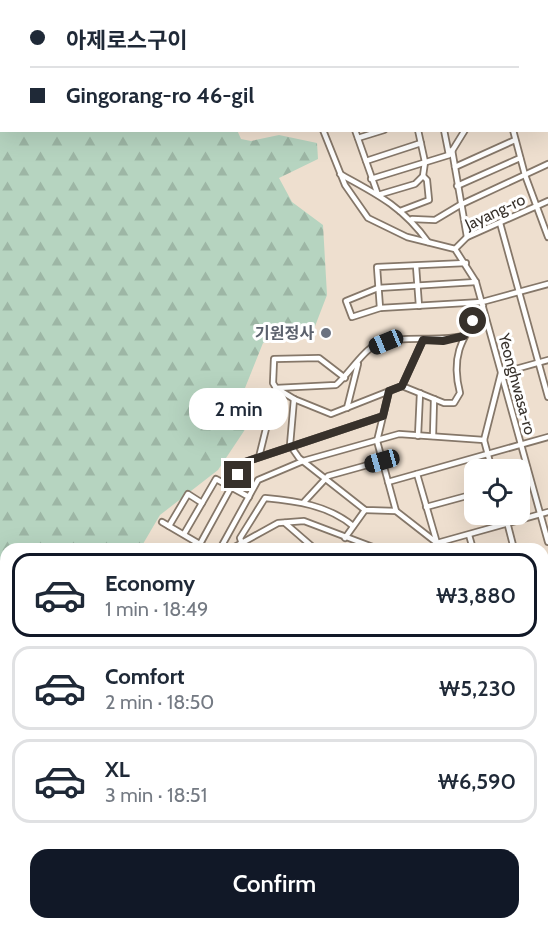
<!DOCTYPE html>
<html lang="en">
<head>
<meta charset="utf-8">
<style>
  body { margin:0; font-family:Cabin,"Noto Sans KR",sans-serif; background:#f2f2f3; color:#1f2937; height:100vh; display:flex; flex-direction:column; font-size:22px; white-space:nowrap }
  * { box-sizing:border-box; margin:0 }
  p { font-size:20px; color:#747a83 }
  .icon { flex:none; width:33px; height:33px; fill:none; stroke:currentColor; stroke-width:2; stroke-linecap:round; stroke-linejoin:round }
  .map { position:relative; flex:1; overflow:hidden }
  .panel { position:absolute; left:0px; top:543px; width:549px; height:387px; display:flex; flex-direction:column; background:#fff; border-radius:18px 18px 0 0; box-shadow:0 6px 24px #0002 }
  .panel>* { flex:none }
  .banner { position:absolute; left:0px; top:0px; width:549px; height:132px; box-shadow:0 6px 24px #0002; display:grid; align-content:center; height:132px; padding:0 30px; background:#fff }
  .controls { position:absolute; left:464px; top:459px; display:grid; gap:12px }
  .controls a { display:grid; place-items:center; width:66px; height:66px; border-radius:12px; background:#fff; box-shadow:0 6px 24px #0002; font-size:30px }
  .end { position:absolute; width:27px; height:27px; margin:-14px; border:8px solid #37312b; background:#fff; box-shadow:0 0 0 3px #fff }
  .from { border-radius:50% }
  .bubble { position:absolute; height:42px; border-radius:18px; background:#fff; box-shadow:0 6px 24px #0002; font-size:20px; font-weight:600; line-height:42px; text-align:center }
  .car { position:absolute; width:18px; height:36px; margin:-18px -9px; border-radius:8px; box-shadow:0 0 4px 2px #0007; background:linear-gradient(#222 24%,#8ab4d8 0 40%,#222 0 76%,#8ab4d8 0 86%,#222 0) }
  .banner b { display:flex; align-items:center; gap:21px; height:57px; font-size:22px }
  .banner b+b { border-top:2px solid #e0e1e3 }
  .banner i { width:15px; height:15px; background:#1f2937 }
  ul { padding:10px 0 0; list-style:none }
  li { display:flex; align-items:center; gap:18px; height:84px; margin:0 12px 9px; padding:0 18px; border:3px solid #e0e1e3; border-radius:18px }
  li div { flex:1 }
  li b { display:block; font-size:22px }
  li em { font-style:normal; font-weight:600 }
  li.active { border-color:#111827 }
  li>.icon { width:54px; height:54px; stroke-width:1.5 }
  .primary-button { display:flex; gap:12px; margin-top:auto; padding:12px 30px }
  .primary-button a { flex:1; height:69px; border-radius:18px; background:#111827; color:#fff; font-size:24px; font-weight:600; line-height:69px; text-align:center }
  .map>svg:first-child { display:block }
</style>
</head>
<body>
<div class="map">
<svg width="548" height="930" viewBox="0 0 548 930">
  <defs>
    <pattern id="forest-firs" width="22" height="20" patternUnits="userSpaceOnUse" patternTransform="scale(1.5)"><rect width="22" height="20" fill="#b6d4c0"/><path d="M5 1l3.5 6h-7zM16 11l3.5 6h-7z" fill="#9db6a5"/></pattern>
  </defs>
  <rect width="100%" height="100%" fill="#eedfcf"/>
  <path fill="#decebd" d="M312,924H388L386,930H309Z"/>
  <g fill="url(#forest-firs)">
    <path d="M0,0H245L2,2V130H237L241,139L251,141L279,135L317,143L318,159L279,178L292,202L323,225L327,295L312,334L263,343L243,393L252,419L218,470L160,515L140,549H6V715L0,724Z"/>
    <path d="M6,736V924H310L307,929L291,927L289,930H0V738Z"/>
  </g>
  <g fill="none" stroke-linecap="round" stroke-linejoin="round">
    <g stroke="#857769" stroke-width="8">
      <g id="street">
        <path d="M285,0V2"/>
        <path d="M472,0L473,2"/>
        <path d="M497,0V2"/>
        <path d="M526,0L528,2"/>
        <path d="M548,64V62"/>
        <path d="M323,130L345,185L368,218L407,237L455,249L476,282L548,542"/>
        <path d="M355,130L378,195L415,184L423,176L425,162L418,130"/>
        <path d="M444,130L449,155"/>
        <path d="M513,130L525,175L548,237"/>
        <path d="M358,138L384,130"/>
        <path d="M452,150L467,237"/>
        <path d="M452,151L465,130"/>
        <path d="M366,161L421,143"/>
        <path d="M455,167L515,140"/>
        <path d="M340,174C377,194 403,207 428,242"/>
        <path d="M371,179L449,155"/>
        <path d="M457,186L520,158"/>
        <path d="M400,211L429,200L427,180L423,176"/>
        <path d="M412,219L435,220L460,205L548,164"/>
        <path d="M500,223L548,397"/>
        <path d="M455,249L467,237L548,201"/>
        <path d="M416,266L419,306"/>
        <path d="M476,282L378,288L346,301L352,317L380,308L482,302L548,284"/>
        <path d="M380,308L377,267L466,263"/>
        <path d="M402,386L423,340"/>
        <path d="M276,388L294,399L331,414L402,386L444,403H454L460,393C450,354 463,338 483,306"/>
        <path d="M276,388L336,385C346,377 362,353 371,348C400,332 433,343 464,336"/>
        <path d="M276,388L273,383L274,359L319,358L345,378"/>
        <path d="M389,391L377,441L396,511"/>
        <path d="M294,399L290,445L299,458L365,510L396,511L437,543"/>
        <path d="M347,408L358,364"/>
        <path d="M418,436L420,393"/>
        <path d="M433,436L434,399"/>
        <path d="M484,440L501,373L548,360"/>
        <path d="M484,440L492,470"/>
        <path d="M259,457L276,388"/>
        <path d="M417,474L437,543"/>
        <path d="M388,482L548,437"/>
        <path d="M304,502L328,476L382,461"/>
        <path d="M426,507L474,494"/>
        <path d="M505,514L514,549"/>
        <path d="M162,522L208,549"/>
        <path d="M285,523L315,549"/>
        <path d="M169,526L188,494L202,503"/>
        <path d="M184,534L216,479L249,497"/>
        <path d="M469,535L473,549"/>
        <path d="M345,538L365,510"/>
        <path d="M200,544L245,462L383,416"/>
        <path d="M242,544L240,538L265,498C296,501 328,505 353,526"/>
        <path d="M220,549L258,480L303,461L399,434L484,440"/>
        <path d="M231,549L278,523L304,521L378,549"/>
        <path d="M433,549L437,543L548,512"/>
        <path d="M543,602L548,600"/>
        <path d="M543,662L548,666"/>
        <path d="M543,691L548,680"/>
        <path d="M543,738L548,727"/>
        <path d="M543,797L548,799"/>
        <path d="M543,842L548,831"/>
        <path d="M543,849L548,851"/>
        <path d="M543,885L548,874"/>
        <path d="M543,902L548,899"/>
        <path d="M543,915L548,917"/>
        <path d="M375,924L376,930"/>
        <path d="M410,924L423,930"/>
        <path d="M459,924L472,930"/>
        <path d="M503,929L505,924"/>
        <path d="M402,930L404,924"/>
        <path d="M436,930L438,924"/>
        <path d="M522,930L525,924"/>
      </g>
    </g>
    <g stroke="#fff" stroke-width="10">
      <g id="primary">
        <path d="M543,786L548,776"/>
        <path d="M477,930L480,924"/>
      </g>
    </g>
    <use href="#street" stroke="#fff" stroke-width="4.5"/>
    <use href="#primary" stroke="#d6aad0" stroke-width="7"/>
  </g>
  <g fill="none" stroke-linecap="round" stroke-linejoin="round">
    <path stroke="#37312b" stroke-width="8" d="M238,475L245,462L383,416L389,391L402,386L423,340L443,341L464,336L473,321"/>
  </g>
  <circle fill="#6b7280" stroke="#fff" stroke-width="2" cx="326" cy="333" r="6"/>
  <g text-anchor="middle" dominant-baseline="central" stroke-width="6" stroke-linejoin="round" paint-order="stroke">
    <g font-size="16" fill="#37312b" stroke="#fff">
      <text transform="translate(495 212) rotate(-25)">Jayang-ro</text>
      <text transform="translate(517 384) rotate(75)">Yeonghwasa-ro</text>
    </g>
    <g font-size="16" font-weight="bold" fill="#5b616d" stroke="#fff" text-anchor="end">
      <text x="314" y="333">기원정사</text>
    </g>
  </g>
</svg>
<div class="controls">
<a><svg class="icon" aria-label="locate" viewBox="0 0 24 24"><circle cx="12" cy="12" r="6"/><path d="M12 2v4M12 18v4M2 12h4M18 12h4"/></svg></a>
</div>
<i class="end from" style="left:473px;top:321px"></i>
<i class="end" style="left:238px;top:475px"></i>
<div class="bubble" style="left:189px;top:388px;width:99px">2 min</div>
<i class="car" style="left:386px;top:342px;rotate:248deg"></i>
<i class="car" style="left:382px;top:461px;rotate:254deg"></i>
<div class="banner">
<b><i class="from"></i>아제로스구이</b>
<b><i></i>Gingorang-ro 46-gil</b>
</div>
<section class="panel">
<ul>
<li class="active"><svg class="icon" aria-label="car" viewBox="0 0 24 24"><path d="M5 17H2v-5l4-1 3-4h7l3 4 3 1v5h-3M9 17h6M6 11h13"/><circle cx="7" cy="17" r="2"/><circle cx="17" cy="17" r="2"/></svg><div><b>Economy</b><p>1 min · 18:49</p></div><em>₩3,880</em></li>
<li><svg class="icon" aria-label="car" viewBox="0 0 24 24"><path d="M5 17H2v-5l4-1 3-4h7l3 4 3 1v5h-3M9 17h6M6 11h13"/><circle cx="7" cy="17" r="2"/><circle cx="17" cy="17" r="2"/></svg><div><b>Comfort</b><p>2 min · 18:50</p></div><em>₩5,230</em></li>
<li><svg class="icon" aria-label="car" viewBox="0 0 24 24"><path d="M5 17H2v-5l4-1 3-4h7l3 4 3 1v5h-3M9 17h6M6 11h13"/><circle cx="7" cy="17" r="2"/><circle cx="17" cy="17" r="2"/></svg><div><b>XL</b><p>3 min · 18:51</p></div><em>₩6,590</em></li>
</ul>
<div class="primary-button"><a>Confirm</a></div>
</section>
</div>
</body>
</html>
